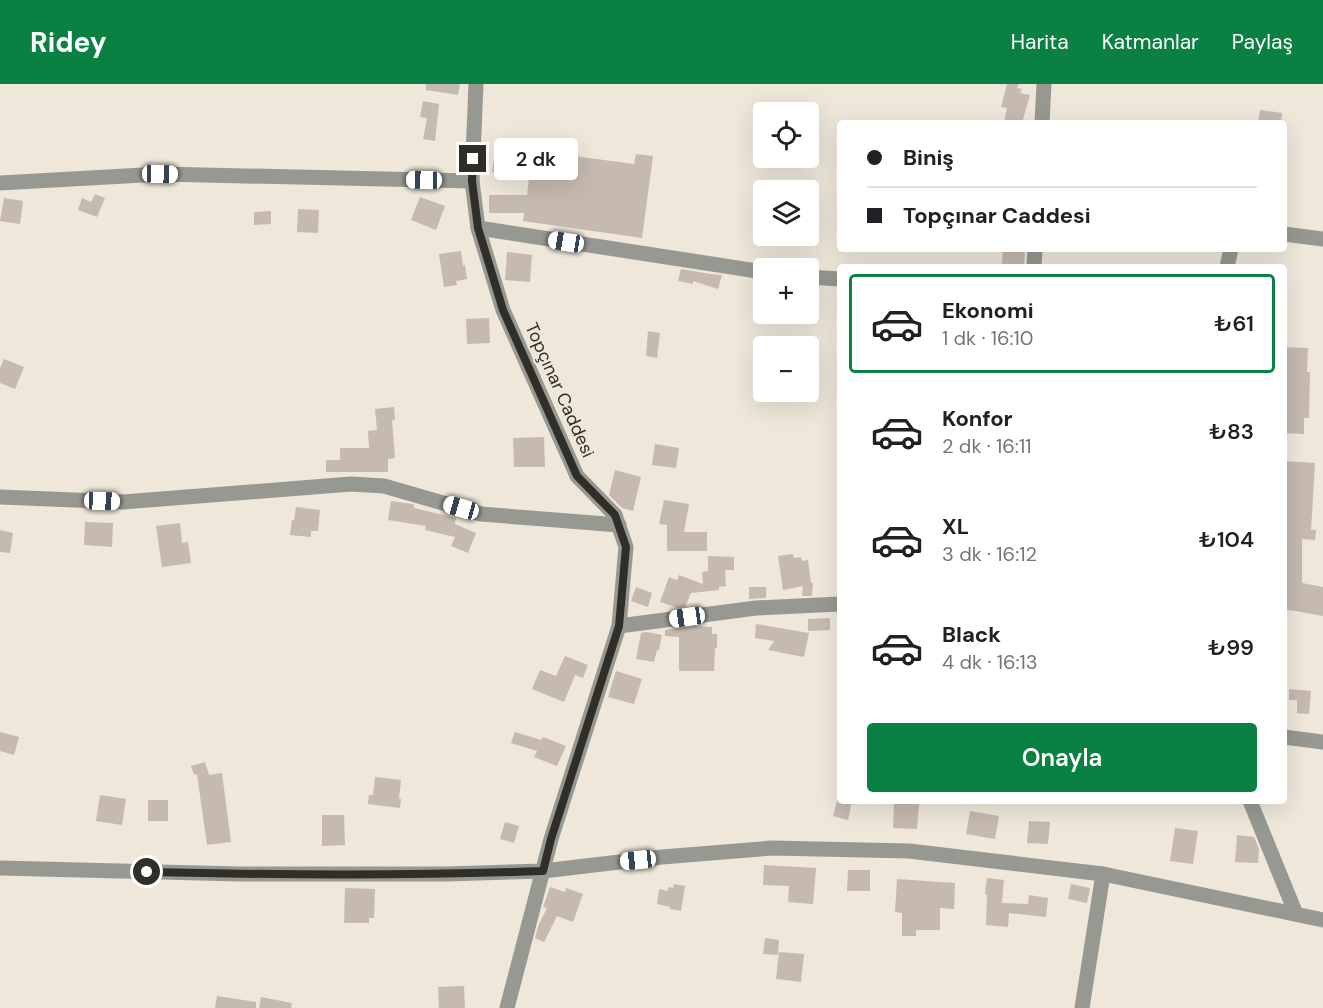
<!DOCTYPE html>
<html lang="tr">
<head>
<meta charset="utf-8">
<style>
  body { margin:0; font-family:"DM Sans",sans-serif; background:#f2f2f2; color:#202124; height:100vh; display:flex; flex-direction:column; font-size:22px; white-space:nowrap }
  * { box-sizing:border-box; margin:0 }
  p { font-size:20px; color:#757577 }
  .icon { flex:none; width:33px; height:33px; fill:none; stroke:currentColor; stroke-width:2; stroke-linecap:round; stroke-linejoin:round }
  .map { position:relative; flex:1; overflow:hidden }
  .drawer { position:absolute; left:837px; top:180px; width:450px; height:540px; display:flex; flex-direction:column; background:#fff; border-radius:6px; box-shadow:0 6px 24px #0002 }
  .drawer>* { flex:none }
  .banner { position:absolute; left:837px; top:36px; width:450px; height:132px; border-radius:6px; box-shadow:0 6px 24px #0002; display:grid; align-content:center; height:132px; padding:0 30px; background:#fff }
  .fabs { position:absolute; left:753px; top:18px; display:grid; gap:12px }
  .fabs a { display:grid; place-items:center; width:66px; height:66px; border-radius:6px; background:#fff; box-shadow:0 6px 24px #0002; font-size:30px }
  .end { position:absolute; width:27px; height:27px; margin:-14px; border:8px solid #302e29; background:#fff; box-shadow:0 0 0 3px #fff }
  .from { border-radius:50% }
  .bubble { position:absolute; height:42px; border-radius:6px; background:#fff; box-shadow:0 6px 24px #0002; font-size:20px; font-weight:600; line-height:42px; text-align:center }
  .car { position:absolute; width:18px; height:36px; margin:-18px -9px; border-radius:8px; box-shadow:0 0 4px 2px #0007; background:linear-gradient(#fff 24%,#345 0 40%,#fff 0 76%,#345 0 86%,#fff 0) }
  .banner b { display:flex; align-items:center; gap:21px; height:57px; font-size:22px }
  .banner b+b { border-top:2px solid #e0e0e0 }
  .banner i { width:15px; height:15px; background:#202124 }
  ul { padding:10px 0 0; list-style:none }
  li { display:flex; align-items:center; gap:18px; height:99px; margin:0 12px 9px; padding:0 18px; border:3px solid transparent; border-radius:6px }
  li div { flex:1 }
  li b { display:block; font-size:22px }
  li em { font-style:normal; font-weight:600 }
  li.selected { border-color:#0b8043 }
  li>.icon { width:54px; height:54px; stroke-width:1.5 }
  .action { display:flex; gap:12px; margin-top:auto; padding:12px 30px }
  .action a { flex:1; height:69px; border-radius:6px; background:#0b8043; color:#fff; font-size:24px; font-weight:600; line-height:69px; text-align:center }
  header { display:flex; align-items:center; gap:36px; box-sizing:border-box; height:84px; padding:0 30px; background:#0b8043; color:#fff }
  header strong { font-size:28px }
  nav { display:flex; gap:33px; margin-inline-start:auto; font-size:21px }
  .map>svg:first-child { display:block }
</style>
</head>
<body>
<header>
<strong>Ridey</strong>
<nav><a>Harita</a><a>Katmanlar</a><a>Paylaş</a></nav>
</header>
<div class="map">
<svg width="1323" height="924" viewBox="0 0 1323 924">
  <rect width="100%" height="100%" fill="#eee7da"/>
  <g fill="#c5b9b0">
    <path d="M426,0H460L458,11L426,6Z"/>
    <path d="M1007,0H1019L1017,4L1022,5L1020,9L1030,11L1022,39H1004L1007,24L1001,23Z"/>
    <path d="M423,17L439,20L435,57L423,55L427,34L420,33Z"/>
    <path d="M1260,26L1282,29L1281,39H1258Z"/>
    <path d="M497,55L522,57L521,65L634,80L636,70L653,72L642,154L523,137L524,129H489V111H527L529,93L492,88Z"/>
    <path d="M95,110L105,114L97,133L78,126L82,114L91,118Z"/>
    <path d="M420,113L445,122L436,146L411,136Z"/>
    <path d="M4,114L23,117L20,140L0,137Z"/>
    <path d="M298,125L319,126L318,149L297,148Z"/>
    <path d="M271,127V140L254,141V128Z"/>
    <path d="M1003,165L1025,166L1024,183H1000L1002,179Z"/>
    <path d="M461,167L463,182L465,181L467,195L456,197L457,201L444,203L439,170Z"/>
    <path d="M507,168L532,171L530,198L505,196Z"/>
    <path d="M681,185L710,190L722,191L718,205L693,197V200L678,197Z"/>
    <path d="M489,234L490,259L467,260L466,235Z"/>
    <path d="M648,247L660,249L657,274L646,272Z"/>
    <path d="M1284,263L1308,264L1307,288H1310L1309,334H1304V350L1284,349Z"/>
    <path d="M4,275L24,283L15,305L0,299V284Z"/>
    <path d="M394,323L395,336H392L395,374L388,375V388H326V376H340V364H369L368,347L377,346L375,325Z"/>
    <path d="M544,353L545,383H514L513,354Z"/>
    <path d="M655,360L679,364L676,384L652,381Z"/>
    <path d="M1284,377L1315,379L1311,446H1316L1315,456L1302,455V499L1323,503V532L1296,527L1284,526Z"/>
    <path d="M615,386L641,393L633,427L622,424L609,411Z"/>
    <path d="M664,416L689,420L684,448H707V467H667V441L659,440Z"/>
    <path d="M391,417L412,420L414,421V424L456,434L455,440L476,449L468,469L451,462L455,453L425,446L426,442L388,436Z"/>
    <path d="M296,423L320,426L318,447H311V453L290,451L292,436H294Z"/>
    <path d="M85,438L113,439L112,463L84,461Z"/>
    <path d="M180,439L182,459L188,458L191,479L162,483L156,442Z"/>
    <path d="M0,446L13,449L10,469L0,468Z"/>
    <path d="M793,470L794,474L801,473L802,477L808,476L811,499H813L812,512H802L803,502L783,506L778,472Z"/>
    <path d="M708,472L734,473V486H725L726,502L719,503V506L691,509L685,523L678,524L660,518L669,493L677,496L679,491L703,500L702,488L708,487Z"/>
    <path d="M636,503L652,509L648,523L631,517Z"/>
    <path d="M749,503H766V514L749,515Z"/>
    <path d="M830,534V546L808,547V535Z"/>
    <path d="M756,540L809,549L804,573L768,566L774,557L755,554Z"/>
    <path d="M693,542L712,543V550H717V564H715L714,587H679V553L665,552V546Z"/>
    <path d="M647,548L662,551L659,566H657L654,578L636,575L641,549Z"/>
    <path d="M565,572L588,581L583,594L575,591L564,618L532,605L540,586L556,592Z"/>
    <path d="M616,587L642,595L634,620L608,613Z"/>
    <path d="M1289,605L1311,607L1309,630L1297,629V616H1289Z"/>
    <path d="M0,648L19,653L14,671L0,667Z"/>
    <path d="M515,648L541,656L543,653L566,662L557,682L534,673L537,667L511,659Z"/>
    <path d="M205,678L209,691L222,689L231,758L207,761L197,690L194,691L191,682Z"/>
    <path d="M375,693L401,696L399,715H401L400,724L368,720L369,711H373Z"/>
    <path d="M100,711L126,715L122,741L96,737Z"/>
    <rect x="148" y="716" width="20" height="21"/>
    <path d="M837,717H852L848,736L833,732Z"/>
    <path d="M894,718L919,720L917,745L893,744Z"/>
    <path d="M970,727L999,732L995,755L966,750Z"/>
    <path d="M322,731H344L345,761L322,762Z"/>
    <path d="M1029,737L1050,738L1048,760L1027,759Z"/>
    <path d="M505,738L519,742L514,759L500,755Z"/>
    <path d="M1175,744L1198,747L1193,780L1170,777Z"/>
    <path d="M1237,751L1254,753L1259,765L1258,779L1235,778Z"/>
    <path d="M764,781L816,784L813,820L788,818L789,802L763,801Z"/>
    <path d="M848,786H870V807H847Z"/>
    <path d="M987,794L1004,796L1002,819L1028,820L1029,811L1048,814L1046,833L1009,829L1008,843L986,841L987,811L985,810Z"/>
    <path d="M897,795L955,799L954,825L940,824V846H916V852H902V829L895,828Z"/>
    <path d="M674,800L685,802L681,827L670,825V823L657,820L659,805L668,807V803L673,804Z"/>
    <path d="M1071,800L1090,804L1087,819L1068,815Z"/>
    <path d="M550,803L565,808L566,804L583,810L573,838L557,832L544,858L535,854L539,840L547,824L543,823Z"/>
    <path d="M345,804L375,805L374,834H369V839H344Z"/>
    <path d="M765,854L779,856L778,871L763,870Z"/>
    <path d="M779,868L804,870L801,898L776,895Z"/>
    <path d="M464,902L465,924H439L438,903Z"/>
    <path d="M217,912L256,918V924H215Z"/>
    <path d="M261,913L292,919L291,924H259Z"/>
  </g>
  <g fill="none" stroke-linecap="round" stroke-linejoin="round">
    <g stroke="#989892" stroke-width="15">
      <path d="M476,0L472,97L478,144L503,226L577,392L615,431L626,463L619,542L551,755L507,924"/>
      <path d="M1042,39L1044,0"/>
      <path d="M0,99L161,90L472,97"/>
      <path d="M478,144L764,188"/>
      <path d="M1284,150L1323,155"/>
      <path d="M1034,183L1035,165"/>
      <path d="M1227,183L1231,165"/>
      <path d="M808,193L840,195"/>
      <path d="M0,413L123,418L351,400L384,402L481,430L619,441"/>
      <path d="M619,542L756,524L840,520"/>
      <path d="M1284,653L1323,658"/>
      <path d="M1250,717L1296,830"/>
      <path d="M0,784L239,790H447L543,787L662,773L772,764L909,767L1103,790L1323,836"/>
      <path d="M1082,924L1103,790"/>
    </g>
  </g>
  <g fill="none" stroke-linecap="round" stroke-linejoin="round">
    <path stroke="#302e29" stroke-width="8" d="M147,788C279,791 411,792 543,787L551,755L619,542L626,463L615,431L577,392L503,226L478,144L472,97L473,75"/>
  </g>
  <g text-anchor="middle" dominant-baseline="central" stroke-width="4.5" stroke-linejoin="round" paint-order="stroke">
    <g font-size="18" fill="#302e29" stroke="#eee7da">
      <text transform="translate(560 306) rotate(66)">Topçınar Caddesi</text>
    </g>
  </g>
</svg>
<div class="fabs">
<a><svg class="icon" aria-label="locate" viewBox="0 0 24 24"><circle cx="12" cy="12" r="6"/><path d="M12 2v4M12 18v4M2 12h4M18 12h4"/></svg></a>
<a><svg class="icon" aria-label="layers" viewBox="0 0 24 24"><path d="M12 4l9 5-9 5-9-5zM3 14l9 5 9-5"/></svg></a>
<a>+</a>
<a>−</a>
</div>
<i class="end from" style="left:147px;top:788px"></i>
<i class="end" style="left:473px;top:75px"></i>
<div class="bubble" style="left:494px;top:54px;width:84px">2 dk</div>
<i class="car" style="left:160px;top:90px;rotate:91deg"></i>
<i class="car" style="left:424px;top:96px;rotate:271deg"></i>
<i class="car" style="left:566px;top:158px;rotate:279deg"></i>
<i class="car" style="left:102px;top:417px;rotate:92deg"></i>
<i class="car" style="left:461px;top:424px;rotate:286deg"></i>
<i class="car" style="left:687px;top:533px;rotate:262deg"></i>
<i class="car" style="left:638px;top:776px;rotate:264deg"></i>
<div class="banner">
<b><i class="from"></i>Biniş</b>
<b><i></i>Topçınar Caddesi</b>
</div>
<section class="drawer">
<ul>
<li class="selected"><svg class="icon" aria-label="car" viewBox="0 0 24 24"><path d="M5 17H2v-5l4-1 3-4h7l3 4 3 1v5h-3M9 17h6M6 11h13"/><circle cx="7" cy="17" r="2"/><circle cx="17" cy="17" r="2"/></svg><div><b>Ekonomi</b><p>1 dk · 16:10</p></div><em>₺61</em></li>
<li><svg class="icon" aria-label="car" viewBox="0 0 24 24"><path d="M5 17H2v-5l4-1 3-4h7l3 4 3 1v5h-3M9 17h6M6 11h13"/><circle cx="7" cy="17" r="2"/><circle cx="17" cy="17" r="2"/></svg><div><b>Konfor</b><p>2 dk · 16:11</p></div><em>₺83</em></li>
<li><svg class="icon" aria-label="car" viewBox="0 0 24 24"><path d="M5 17H2v-5l4-1 3-4h7l3 4 3 1v5h-3M9 17h6M6 11h13"/><circle cx="7" cy="17" r="2"/><circle cx="17" cy="17" r="2"/></svg><div><b>XL</b><p>3 dk · 16:12</p></div><em>₺104</em></li>
<li><svg class="icon" aria-label="car" viewBox="0 0 24 24"><path d="M5 17H2v-5l4-1 3-4h7l3 4 3 1v5h-3M9 17h6M6 11h13"/><circle cx="7" cy="17" r="2"/><circle cx="17" cy="17" r="2"/></svg><div><b>Black</b><p>4 dk · 16:13</p></div><em>₺99</em></li>
</ul>
<div class="action"><a>Onayla</a></div>
</section>
</div>
</body>
</html>
